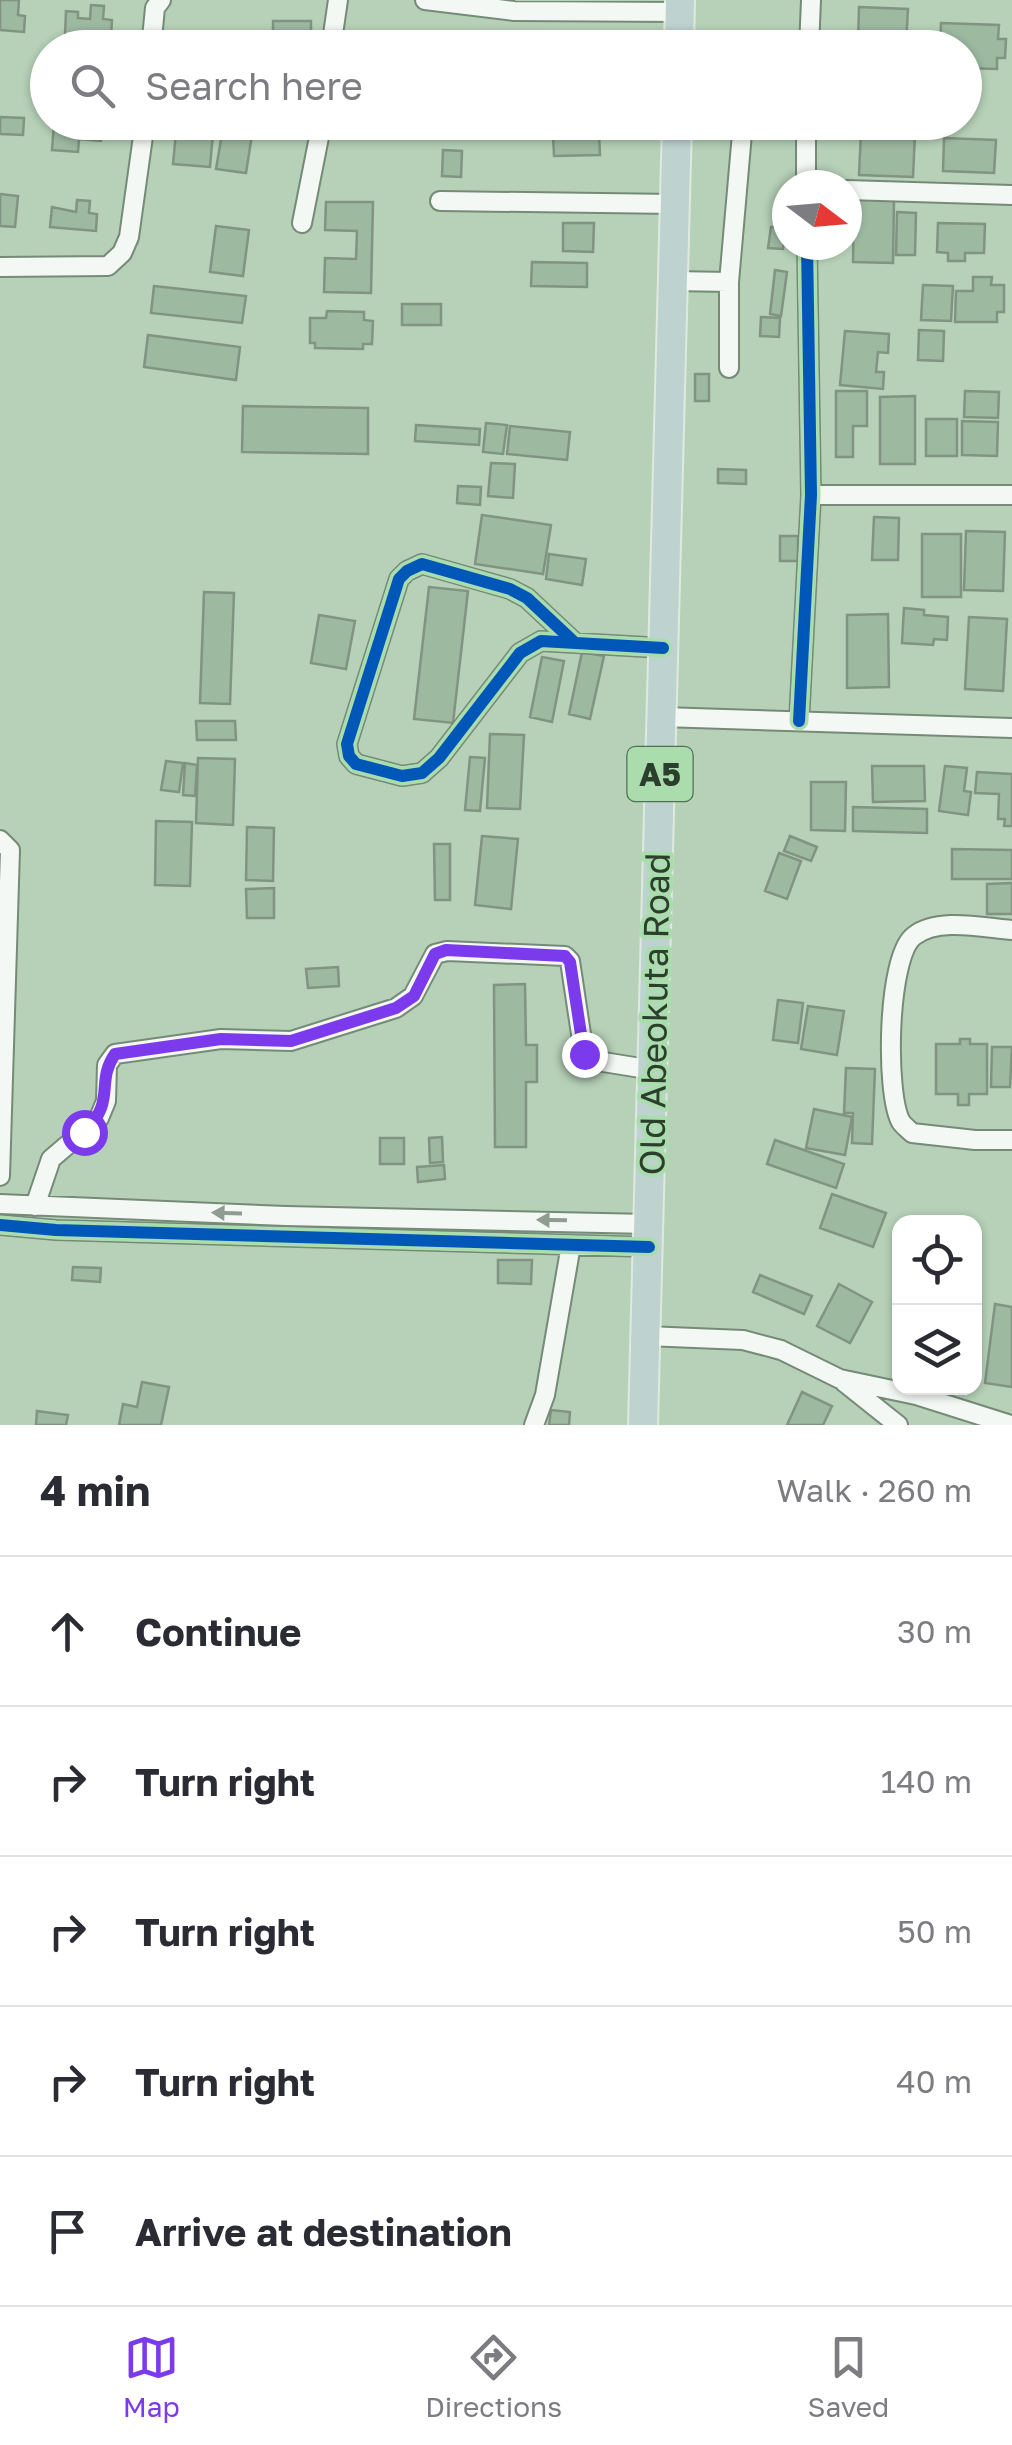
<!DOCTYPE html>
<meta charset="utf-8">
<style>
body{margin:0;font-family:"Golos Text",sans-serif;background:#f7f7f7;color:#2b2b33}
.controls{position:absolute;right:30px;bottom:30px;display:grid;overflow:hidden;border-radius:20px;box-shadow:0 2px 8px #0004}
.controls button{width:90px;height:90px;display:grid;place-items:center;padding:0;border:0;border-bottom:2px solid #e1e1e2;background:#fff;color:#2b2b33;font:50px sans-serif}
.compass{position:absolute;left:772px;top:170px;width:90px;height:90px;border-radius:50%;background:#fff;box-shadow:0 2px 8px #0004;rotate:106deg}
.stop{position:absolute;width:30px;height:30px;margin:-22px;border:8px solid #7c3aed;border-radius:50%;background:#fff}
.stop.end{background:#7c3aed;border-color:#fff;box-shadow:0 2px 10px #0008}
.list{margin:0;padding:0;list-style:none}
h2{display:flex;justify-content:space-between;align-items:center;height:130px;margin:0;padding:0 40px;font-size:42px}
h2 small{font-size:32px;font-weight:400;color:#7c7c81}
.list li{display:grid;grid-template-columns:65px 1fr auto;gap:30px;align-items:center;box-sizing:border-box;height:150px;padding:0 40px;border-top:2px solid #e1e1e2}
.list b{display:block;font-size:38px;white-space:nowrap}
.list em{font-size:32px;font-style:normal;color:#7c7c81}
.icon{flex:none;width:55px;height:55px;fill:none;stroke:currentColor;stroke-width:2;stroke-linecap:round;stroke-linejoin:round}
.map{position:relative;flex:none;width:1012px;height:1425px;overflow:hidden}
.search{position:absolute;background:#fff;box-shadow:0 2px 8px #0004;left:30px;right:30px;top:30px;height:110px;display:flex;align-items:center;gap:25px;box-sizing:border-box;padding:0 35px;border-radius:55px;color:#7c7c81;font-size:38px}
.sheet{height:880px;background:#fff}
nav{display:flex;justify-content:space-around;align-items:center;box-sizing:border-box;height:140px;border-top:2px solid #e1e1e2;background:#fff;font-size:28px;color:#7c7c81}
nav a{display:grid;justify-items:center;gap:5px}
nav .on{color:#7c3aed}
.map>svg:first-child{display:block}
.building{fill:#9db9a0;stroke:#809481;stroke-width:2.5}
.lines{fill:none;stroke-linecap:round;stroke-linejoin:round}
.minor-casing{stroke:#758a77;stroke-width:22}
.highway-casing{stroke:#deeadf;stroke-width:32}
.minor{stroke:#f4f8f4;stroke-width:18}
.highway{stroke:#bed2d0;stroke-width:28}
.cycleway-casing{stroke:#abdcae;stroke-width:19}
.cycleway{stroke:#0057b8;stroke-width:12}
.oneway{fill:#909c90}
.route{stroke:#7c3aed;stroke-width:12}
.labels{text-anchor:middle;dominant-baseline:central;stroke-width:8;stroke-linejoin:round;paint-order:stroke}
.shield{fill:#abdcae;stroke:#526e54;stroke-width:2.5}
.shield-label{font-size:32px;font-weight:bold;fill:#2c3f2d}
.street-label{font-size:35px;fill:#2c3f2d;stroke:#abdcae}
</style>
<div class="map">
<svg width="1012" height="1425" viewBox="0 0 1012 1425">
<rect width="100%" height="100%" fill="#b6d1b8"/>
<path class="building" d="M0 0H19L18 15 25 16 24 32 0 30Z
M91 5 104 6 103 19 112 20 111 37 65 34 66 11 78 12V18L90 19Z
M859 7 908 9 906 44 858 43Z
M273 21H311V48H273Z
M941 23 999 25 998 39H1006L1005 58H997V69L964 68V48H940Z
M438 36 516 45V48H437Z
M0 117 24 118 23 135 0 134Z
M54 122 103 124 101 141 79 139 78 152 52 150Z
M177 122H214L210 167 173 164Z
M224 122H254L246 173 216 169Z
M861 132 915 134 913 177 859 175Z
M599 133 600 155 554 156 553 134Z
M944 138 996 140 994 173 943 171Z
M443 150 462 151 461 177 442 176Z
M0 194 18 196 15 227 0 226Z
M854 198 894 199 893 263 853 262Z
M77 200 90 201 89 213 97 214 96 231 50 227 52 207 76 212Z
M326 202H373L371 293 324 292 325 258 356 259 357 231 325 230Z
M897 212 916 213 915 255H896Z
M563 223H594L593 252 563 251Z
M938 223 985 224 984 253H965V261H948V253L937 252Z
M216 226 249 230 243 276 210 272Z
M771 227 785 228 783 249 768 248Z
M532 262 587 263V287L531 286Z
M775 270 787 272 781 316 770 314Z
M973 277H992L991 285H1004V312H997V322H955L956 291H973Z
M923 285 953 286 951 321 921 320Z
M154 286 246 296 242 323 151 313Z
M402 304H441V325H402Z
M327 311 364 312V320L373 321 372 344H363V349L315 348V343H310V318H326Z
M761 317 780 318 779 337 760 336Z
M919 330 944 331 943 361 918 360Z
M845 331 889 334 888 353 878 352 876 372H884L883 389 840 385Z
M148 335 240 347 236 380 144 367Z
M695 374H709V401H695Z
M836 391H867V426H853V457H836Z
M965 391 999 392 998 418 964 417Z
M915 396V464H880V397Z
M243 406 368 408V454L242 452Z
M926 419H957V456H926Z
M962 421 998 422 997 456 962 455Z
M486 423 507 425 503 454 483 452Z
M416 425 480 429 479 445 415 441Z
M510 426 570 432 567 460 507 454Z
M491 463 515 464 513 498 488 496Z
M718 469 746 470V484L718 483Z
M458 486 481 487 480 505 457 503Z
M482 515 551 525 543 574 475 564Z
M874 517 899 518 898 560H872Z
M966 531 1005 532 1003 591 964 590Z
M922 534H961V597H922Z
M780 536H798V561H780Z
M549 554 586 559 582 585 546 579Z
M429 587 468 591 453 723 414 719Z
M204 592 234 593 230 704 200 703Z
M904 608 924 610V615L948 617 947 640 934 639 933 645 902 643Z
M888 614 889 687 847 688V615Z
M319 615 355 621 346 669 311 663Z
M969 617 1007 619 1003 691 965 689Z
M582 652 604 656 590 719 569 714Z
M542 657 564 661 552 722 530 717Z
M196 721H235L236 740H197Z
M490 734 524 735 520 809 487 808Z
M470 757 485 758 480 811 465 810Z
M198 758 235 759 233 825 196 823Z
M166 761 183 763 179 792 161 790Z
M185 763 197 765 195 796 183 795Z
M872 766H924L925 801 873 802Z
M945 766 967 768 964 791 971 792 968 815 939 811Z
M977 772 1012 774V826H1004L1005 819H998L999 794 975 793Z
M811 782H846L845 831 811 830Z
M853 807 927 809V833L853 831Z
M156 821 192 822 190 886 155 885Z
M247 827 274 828 273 881 246 880Z
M482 836 518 839 511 909 475 905Z
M790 836 817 847 811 861 784 851Z
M434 844H450V900H435Z
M952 849 1012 850V879H952Z
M779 853 801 861 787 899 765 891Z
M1012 883V914H987V884Z
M274 888V918H247L246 889Z
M338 967 339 986 308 988 306 969Z
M525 984 526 1045H537V1082H526V1147H495L494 985Z
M778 1000 803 1003 798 1043 773 1040Z
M808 1006 844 1011 837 1055 801 1049Z
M960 1039H970V1044H987V1094H969V1105H958V1094H936V1044H960Z
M992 1047H1012L1010 1087H991Z
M846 1068 875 1069 872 1144 852 1143 853 1113H844Z
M814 1109 852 1117 845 1155 806 1148Z
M442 1137 443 1162 430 1163 429 1138Z
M380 1138H404V1164H380Z
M775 1140 844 1164 836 1188 767 1164Z
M444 1165 445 1179 418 1182 417 1167Z
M832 1194 886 1213 873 1247 820 1228Z
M498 1260H532L531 1284 498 1283Z
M73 1267 101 1268 100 1282 72 1280Z
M760 1275 812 1296 804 1314 753 1292Z
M839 1284 872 1302 850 1343 817 1326Z
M995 1304 1012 1307V1387L985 1383Z
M142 1382 169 1387 161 1425H119L123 1404 137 1407Z
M802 1392 832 1406 823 1425H787Z
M551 1410 570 1412 569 1425H549Z
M37 1411 68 1415 66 1425H36Z"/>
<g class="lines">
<g class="minor-casing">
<path id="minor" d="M425 0 514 11 680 12
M151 48 155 8 161 0
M331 48 338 0
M809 48 811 0
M806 122V185
M847 190 1012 195
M440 201 675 204
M302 223 322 122
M0 267 108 266 122 253 129 237 145 122
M673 281 729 282
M729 368V282L743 122
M811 495H1012
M575 643 527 598 510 589 422 564 407 571 399 579 347 744 349 756 356 764 402 776 422 773 439 758 520 653 541 641 663 648
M662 717 1012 728
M799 721 811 495 807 245
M0 840 10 850 0 1176
M1012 930C984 928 938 917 914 936 887 956 885 1094 901 1122 904 1126 908 1129 912 1133L975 1140H1012
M0 1204 286 1216 649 1224
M35 1206 51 1159 99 1118 106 1101 107 1065 115 1054 221 1039 291 1041 396 1008 413 996 435 954 447 951 565 956 570 961 584 1054 591 1060 653 1070
M0 1225 56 1230 649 1247
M646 1336 743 1340 781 1350 840 1379 916 1395 1011 1425
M844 1382 898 1425
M534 1425 545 1395 571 1245"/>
</g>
<g class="highway-casing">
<path id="highway" d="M679 48 680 0
M643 1425 677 122"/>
</g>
<use href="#minor" class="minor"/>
<use href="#highway" class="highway"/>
<g class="cycleway-casing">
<path id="cycleway" d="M575 643 527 598 510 589 422 564 407 571 399 579 347 744 349 756 356 764 402 776 422 773 439 758 520 653 541 641 663 648
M799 721 811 495 807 245
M0 1225 56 1230 649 1247"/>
</g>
<use href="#cycleway" class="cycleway"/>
</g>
<defs><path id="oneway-solid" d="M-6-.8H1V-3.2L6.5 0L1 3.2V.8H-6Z" transform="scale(2.5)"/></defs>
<g class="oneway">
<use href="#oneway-solid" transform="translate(227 1213) rotate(-178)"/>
<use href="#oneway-solid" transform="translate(552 1220) rotate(-179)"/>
</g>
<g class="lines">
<path class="route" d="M84 1132C117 1101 95 1083 115 1054L221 1039 291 1041 396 1008 414 996 435 954 446 950 565 956 570 962 584 1054"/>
</g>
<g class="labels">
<rect class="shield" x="627.5" y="747" width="65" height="54" rx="8"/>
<g class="shield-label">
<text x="660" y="774">A5</text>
</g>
<g class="street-label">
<text transform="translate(654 1014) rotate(-89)">Old Abeokuta Road</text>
</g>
</g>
</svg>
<div class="controls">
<button><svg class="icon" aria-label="locate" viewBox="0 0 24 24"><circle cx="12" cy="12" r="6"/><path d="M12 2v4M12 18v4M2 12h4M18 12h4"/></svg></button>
<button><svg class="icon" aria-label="layers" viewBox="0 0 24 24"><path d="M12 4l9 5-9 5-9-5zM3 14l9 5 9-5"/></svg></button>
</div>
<svg class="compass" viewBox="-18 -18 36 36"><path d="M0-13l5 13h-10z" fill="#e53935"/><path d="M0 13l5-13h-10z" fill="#7c7c81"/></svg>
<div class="stop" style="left:84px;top:1132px"></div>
<div class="stop end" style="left:584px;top:1054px"></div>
<div class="search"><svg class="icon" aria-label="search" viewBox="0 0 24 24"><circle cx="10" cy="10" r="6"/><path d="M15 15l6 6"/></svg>Search here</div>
</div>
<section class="sheet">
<h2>4 min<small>Walk · 260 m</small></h2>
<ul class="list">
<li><svg class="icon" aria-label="ahead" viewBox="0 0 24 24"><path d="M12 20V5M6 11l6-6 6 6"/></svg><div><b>Continue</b></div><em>30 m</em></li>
<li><svg class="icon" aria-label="right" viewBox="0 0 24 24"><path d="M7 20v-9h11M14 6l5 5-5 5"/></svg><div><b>Turn right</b></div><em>140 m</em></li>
<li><svg class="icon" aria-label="right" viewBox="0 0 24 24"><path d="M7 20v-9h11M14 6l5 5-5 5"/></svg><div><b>Turn right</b></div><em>50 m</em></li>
<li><svg class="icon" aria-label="right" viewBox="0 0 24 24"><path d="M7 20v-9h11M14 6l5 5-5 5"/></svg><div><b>Turn right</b></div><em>40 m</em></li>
<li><svg class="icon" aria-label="arrive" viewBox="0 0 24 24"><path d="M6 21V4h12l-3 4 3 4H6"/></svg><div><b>Arrive at destination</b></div></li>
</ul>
</section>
<nav>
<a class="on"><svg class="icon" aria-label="map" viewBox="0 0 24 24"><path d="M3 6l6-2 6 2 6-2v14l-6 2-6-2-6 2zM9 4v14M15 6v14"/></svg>Map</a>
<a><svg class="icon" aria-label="directions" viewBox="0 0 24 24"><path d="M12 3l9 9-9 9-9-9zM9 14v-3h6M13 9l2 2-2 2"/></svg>Directions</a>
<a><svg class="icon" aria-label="saved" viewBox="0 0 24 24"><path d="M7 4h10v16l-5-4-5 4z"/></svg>Saved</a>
</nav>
